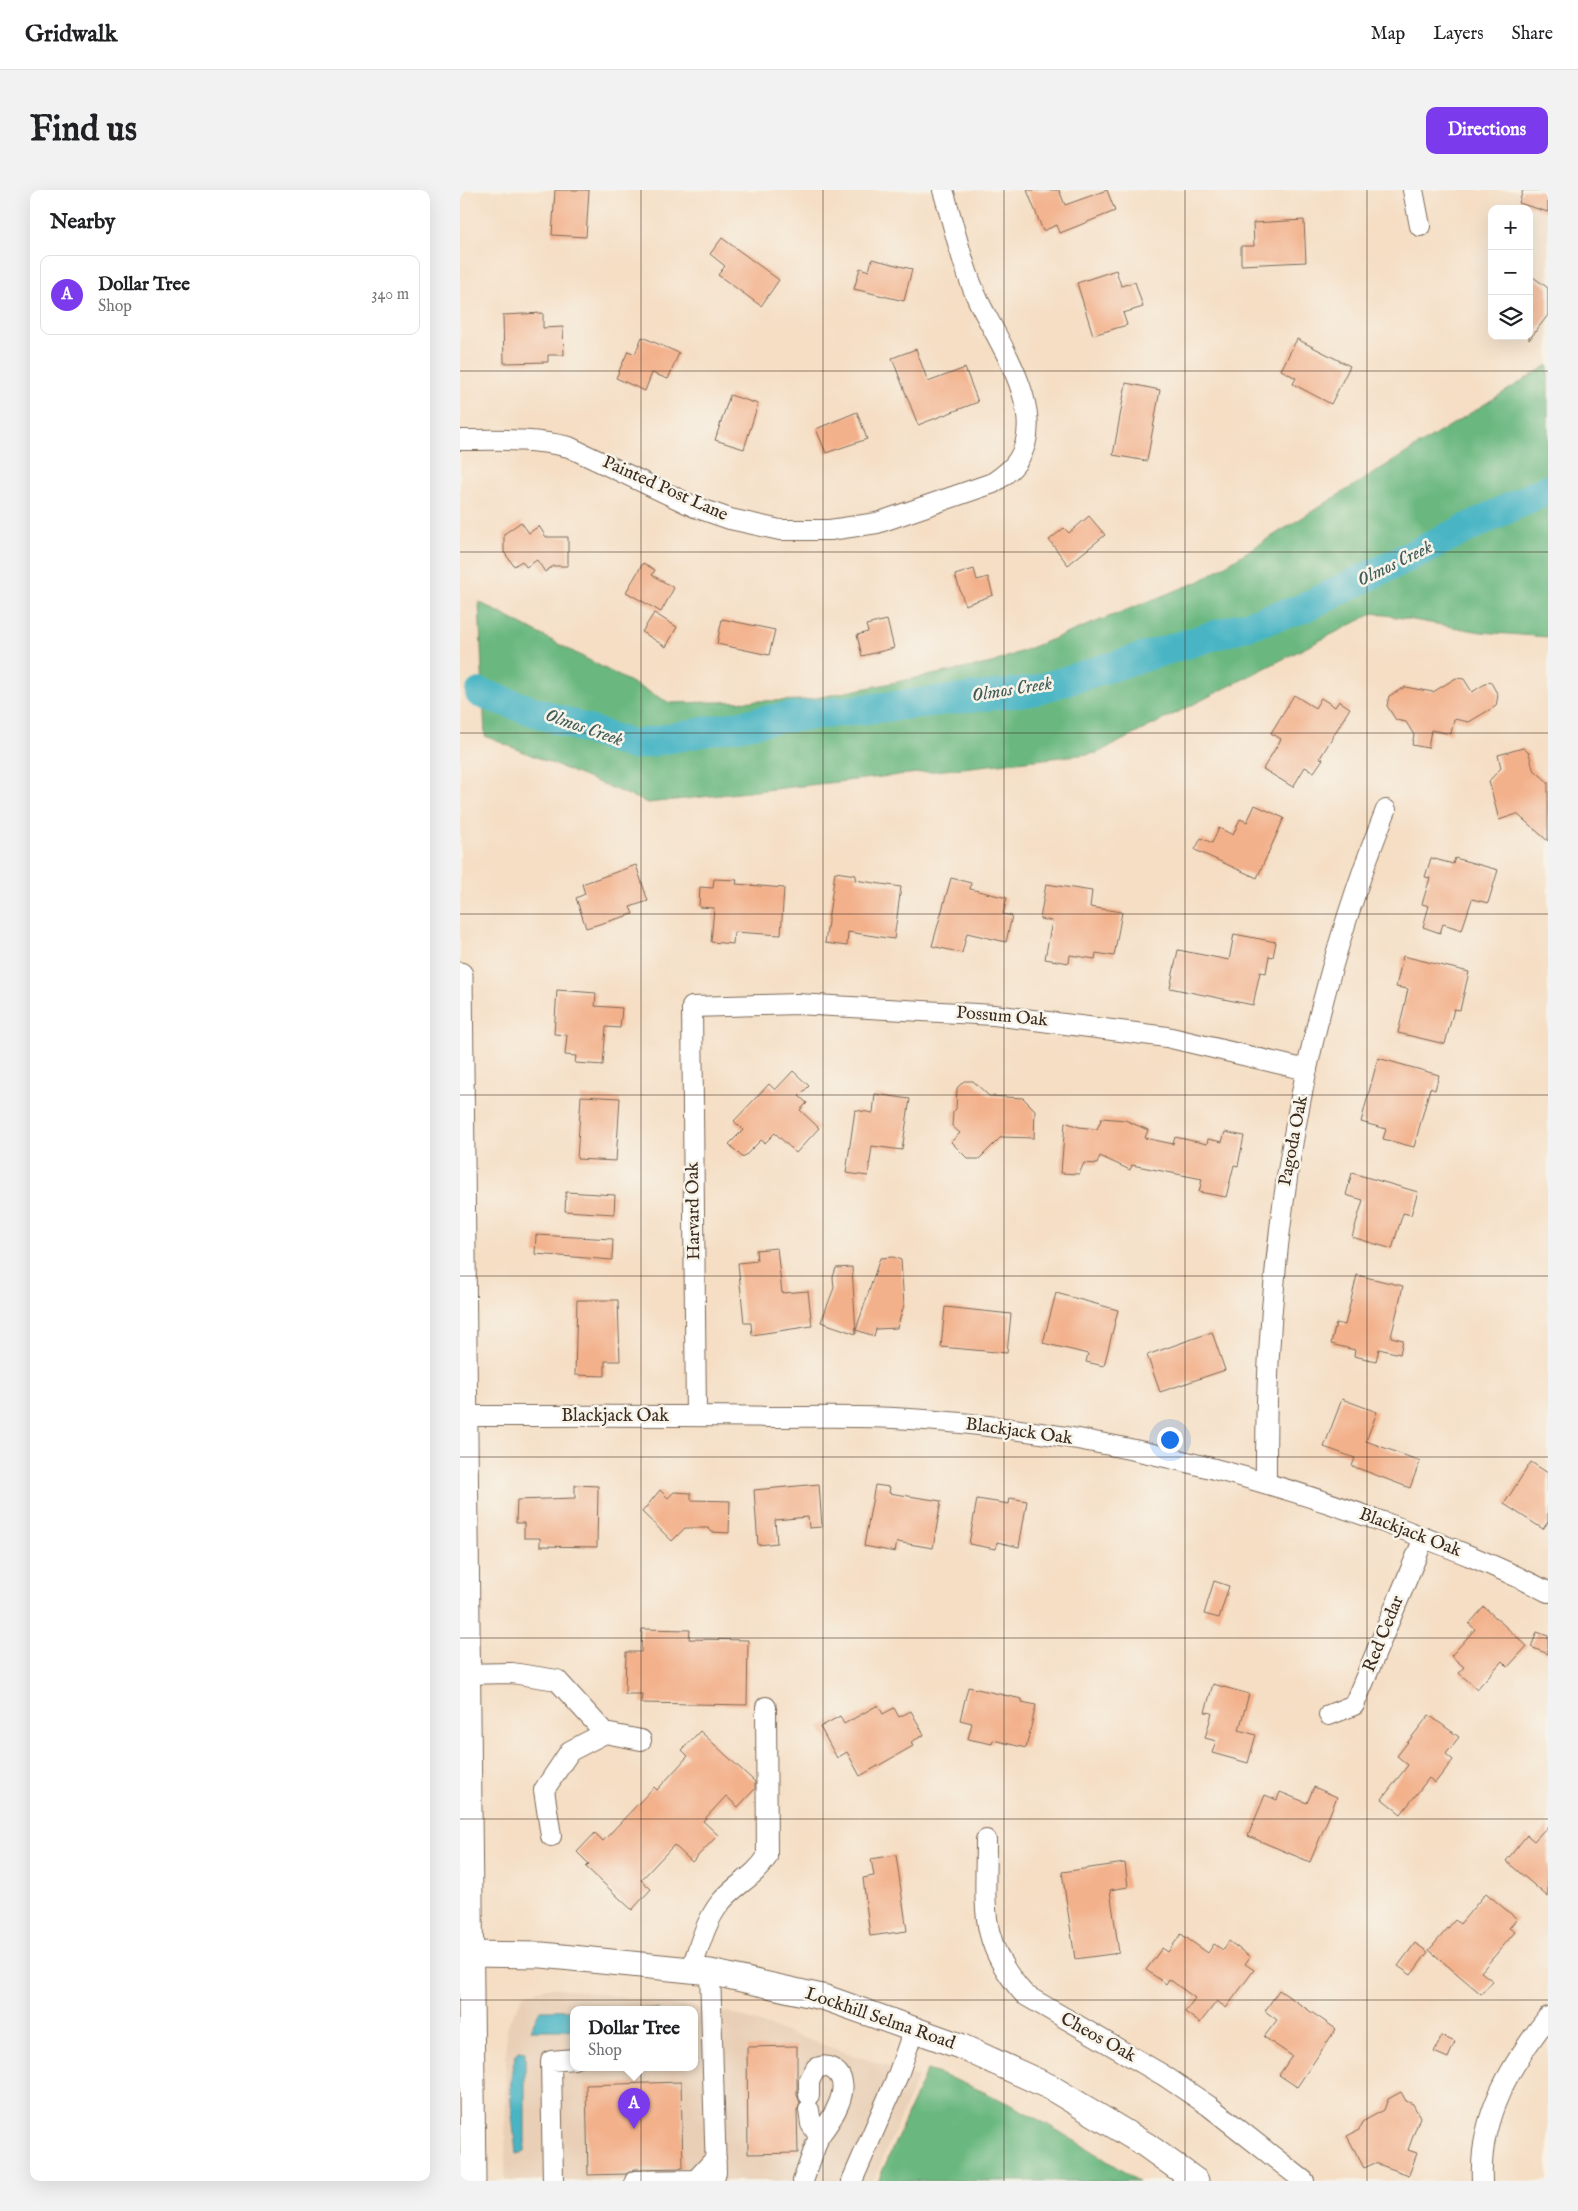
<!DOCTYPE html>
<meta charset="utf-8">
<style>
body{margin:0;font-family:"IM FELL English",serif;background:#f2f2f2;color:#202124}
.controls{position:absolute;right:15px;top:15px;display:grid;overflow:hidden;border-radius:10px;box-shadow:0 5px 20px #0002}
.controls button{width:45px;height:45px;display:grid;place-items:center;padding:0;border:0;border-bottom:1px solid #e0e0e0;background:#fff;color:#202124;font:25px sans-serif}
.you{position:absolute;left:709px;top:1249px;width:18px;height:18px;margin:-12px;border:4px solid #fff;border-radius:50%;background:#1a73e8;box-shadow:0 0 0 8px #1a73e833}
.badge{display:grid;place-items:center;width:32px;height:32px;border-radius:50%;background:#7c3aed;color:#fff;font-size:16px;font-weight:700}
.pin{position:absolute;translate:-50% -41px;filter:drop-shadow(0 1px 2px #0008)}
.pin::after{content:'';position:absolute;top:26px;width:18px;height:15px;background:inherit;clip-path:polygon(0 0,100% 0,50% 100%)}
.popup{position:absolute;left:110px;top:1816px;width:128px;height:65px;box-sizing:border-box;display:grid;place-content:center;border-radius:10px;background:#fff;filter:drop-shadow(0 1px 4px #0005);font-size:16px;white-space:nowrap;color:#757577}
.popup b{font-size:19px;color:#202124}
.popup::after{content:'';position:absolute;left:50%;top:100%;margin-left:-10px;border:10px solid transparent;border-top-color:#fff}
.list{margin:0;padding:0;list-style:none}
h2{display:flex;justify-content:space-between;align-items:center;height:65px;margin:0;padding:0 20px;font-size:21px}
h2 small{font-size:16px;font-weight:400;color:#757577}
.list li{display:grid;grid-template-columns:32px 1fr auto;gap:15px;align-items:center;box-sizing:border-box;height:80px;margin:0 10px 10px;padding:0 10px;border:1px solid #e0e0e0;border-radius:10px}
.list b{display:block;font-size:19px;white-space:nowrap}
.list p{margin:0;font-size:16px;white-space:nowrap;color:#757577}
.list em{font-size:16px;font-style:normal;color:#757577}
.icon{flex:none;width:28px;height:28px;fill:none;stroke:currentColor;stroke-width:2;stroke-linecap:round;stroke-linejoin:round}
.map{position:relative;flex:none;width:1088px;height:1991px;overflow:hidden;border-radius:10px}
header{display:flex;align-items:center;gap:30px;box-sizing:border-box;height:70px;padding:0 25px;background:#fff;border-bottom:1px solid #e0e0e0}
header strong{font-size:24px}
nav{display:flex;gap:28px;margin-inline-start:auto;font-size:18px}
.intro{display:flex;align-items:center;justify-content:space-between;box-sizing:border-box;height:120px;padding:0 30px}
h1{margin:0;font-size:35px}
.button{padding:12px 22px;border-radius:10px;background:#7c3aed;color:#fff;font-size:18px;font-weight:700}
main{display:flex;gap:30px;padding:0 30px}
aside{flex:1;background:#fff;border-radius:10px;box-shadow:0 5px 20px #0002}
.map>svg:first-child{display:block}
.built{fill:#e9cfb6;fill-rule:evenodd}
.forest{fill:#6bb880;stroke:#53714f}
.water{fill:#48b5c4;stroke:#427071}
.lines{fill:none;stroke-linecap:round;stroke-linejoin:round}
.river{stroke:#48b5c4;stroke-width:30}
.building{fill:#f3b18b}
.minor-casing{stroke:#7c6958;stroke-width:22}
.major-casing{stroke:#7c6958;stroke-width:27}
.minor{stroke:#fff;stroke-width:20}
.major{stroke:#fff;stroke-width:25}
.grid{fill:none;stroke:#3b2a1e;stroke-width:1;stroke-opacity:0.55}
.labels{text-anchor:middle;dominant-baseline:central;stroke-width:5;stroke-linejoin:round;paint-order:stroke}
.street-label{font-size:18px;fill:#3b2a1e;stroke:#f7f3e8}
.water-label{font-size:19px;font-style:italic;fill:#405b58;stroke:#f7f3e8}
</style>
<header>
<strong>Gridwalk</strong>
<nav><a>Map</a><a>Layers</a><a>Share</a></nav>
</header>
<div class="intro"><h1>Find us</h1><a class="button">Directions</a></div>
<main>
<aside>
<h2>Nearby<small></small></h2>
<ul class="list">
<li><span class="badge">A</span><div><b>Dollar Tree</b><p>Shop</p></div><em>340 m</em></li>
</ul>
</aside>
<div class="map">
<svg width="1088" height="1991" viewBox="0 0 1088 1991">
<rect width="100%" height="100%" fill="#f7f3e8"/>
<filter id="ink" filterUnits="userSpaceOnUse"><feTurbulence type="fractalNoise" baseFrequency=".02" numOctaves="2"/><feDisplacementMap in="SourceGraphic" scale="10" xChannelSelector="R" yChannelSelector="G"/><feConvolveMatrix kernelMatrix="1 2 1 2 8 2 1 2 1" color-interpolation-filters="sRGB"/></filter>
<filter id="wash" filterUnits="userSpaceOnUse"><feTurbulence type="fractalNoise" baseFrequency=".0096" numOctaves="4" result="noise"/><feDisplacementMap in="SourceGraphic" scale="20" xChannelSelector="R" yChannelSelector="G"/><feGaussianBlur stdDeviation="1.12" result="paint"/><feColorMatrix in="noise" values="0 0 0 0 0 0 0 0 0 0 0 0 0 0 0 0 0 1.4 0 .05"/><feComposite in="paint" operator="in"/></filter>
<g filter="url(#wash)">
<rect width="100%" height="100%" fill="#f5dec4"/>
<path class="built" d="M92 1797 270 1823 458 1887 413 1991H45L46 1837 65 1803ZM114 1820H234V1878H114Z"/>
<path class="forest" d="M1088 175V447L1021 442 914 423 637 563 188 613 25 546 19 412 210 513 346 510 532 473 740 391Z
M467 1880C543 1904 612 1948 678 1991H418Z"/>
<path class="water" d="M185 1819 199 1820H114V1840H70L80 1820Z
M58 1861 65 1862V1962L56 1964C54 1934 44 1888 58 1861Z"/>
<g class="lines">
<path class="river" d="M20 503 173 555 314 529 572 501 841 419 1088 299"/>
</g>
<g id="blocks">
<path class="building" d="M95 0H129L126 47 92 45Z
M567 0H599L605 15 647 0 655 21 600 43 597 35 583 41Z
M1063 0H1088V22L1059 13Z
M844 30 846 72 781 75V56H794L793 33Z
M262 48 319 90 301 116 258 85 265 76 250 64Z
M412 69 452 79 444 111 394 99 400 78 409 81Z
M656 80 661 96 675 92 683 117 663 123 667 135 633 145 617 93Z
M1069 84 1088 98V125L1069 150Z
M83 123V138L103 137 104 165H88V172L44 173 43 125Z
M182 147 219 163 208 189 192 183 185 201 156 188 168 161 175 164Z
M837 149 890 176 871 214 833 194 836 188 821 180Z
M456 159 468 192 505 178 518 212 458 235 432 168Z
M666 193 700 200 687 271 653 265Z
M270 205 298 214 284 259 255 250Z
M397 222 407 249 366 263 356 239Z
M629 326 645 345 608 375 589 350 604 338 609 343Z
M61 332 69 343 79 336 86 347H108V376H93L85 382 77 370 66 377 62 371 54 376 44 362V344Z
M183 373 195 380 192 385 214 398 201 422 166 402Z
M514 379 517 390 528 387 533 405 505 415 495 385Z
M194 423 217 437 206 457 182 442Z
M262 429 315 440 309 465 257 454Z
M427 430 434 458 402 466 397 445 408 442 406 435Z
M996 488 1004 489 1012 502 1030 491 1038 505 1036 516 1009 532 994 529 991 544 971 540 968 558 952 555 954 545 946 532 936 530 927 516 929 506 945 497 973 502Z
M834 505 855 518 861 508 875 517 879 511 890 518 860 568 863 569 854 582 845 577 833 597 803 579 821 549 811 543Z
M1063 558 1069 563 1073 579 1088 592V651L1057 624 1039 630 1029 591 1041 578 1038 565Z
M795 615 824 628 797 688 735 660 741 648 752 653 759 638 773 645 780 629 787 632Z
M971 668 993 674 995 668 1038 680 1028 713 1012 709 1002 740 983 734 980 743 963 737 969 716 962 714 970 688 965 687Z
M176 675 188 711 170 717 173 724 126 738 116 708 125 704 122 694Z
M375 682 396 685 395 690 441 697 434 749 388 742 387 756 365 753Z
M491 688 511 693 510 699 547 708 543 724 552 726 546 752 507 743 502 763 472 756Z
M254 689 277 690 276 694 324 698 321 745 274 742 273 754 251 752 254 718 239 717 240 697 253 698Z
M586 694 632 701 630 717 662 722 654 766 636 763 635 769 610 765 609 773 585 769 592 731 580 729Z
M774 744 816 752 813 767 809 766 806 783 800 782 793 815 710 798 718 760 769 770Z
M943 766 1009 782 1000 820 994 819 985 854 938 843 948 799 936 797Z
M97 800 136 803 135 816 162 818 160 838 146 837 143 875 115 873 116 866 105 865 107 845 94 844Z
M918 868 979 885 975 900 970 898 954 957 923 949 926 939 901 932Z
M333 881 349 896 339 906 347 913 340 920 359 938 336 963 315 943 305 953 301 950 283 968 269 954 283 940 274 931 309 894 315 900Z
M504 891H513L529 906 563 908 575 920 574 948 541 947 519 969H508L491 952 500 943 492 936 493 922 496 919 497 898Z
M415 904 450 909 442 960 412 956 408 986 386 983 395 920 413 923Z
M121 906 160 908 156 971 117 969Z
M642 928 665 930 688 940 685 948 713 954 715 947 747 954 748 949 762 952 765 942 784 946 778 976 774 975 766 1007 739 1002 742 989 672 975 670 980 640 966 637 974 624 973 619 984 601 983 605 932 619 937 637 939Z
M892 983 958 1002 951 1025 943 1023 932 1059 892 1047 903 1010 886 1005Z
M106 1002 155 1005 154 1024 105 1021Z
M76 1045 153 1049 152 1070 75 1064Z
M317 1058 322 1103 348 1101 352 1136 292 1145 291 1133H284L278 1073 297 1071 296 1060Z
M433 1067 441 1070 444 1115 437 1138 416 1139 414 1146 396 1140 420 1068Z
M392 1077 396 1144 361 1132 374 1098 373 1087 376 1078Z
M897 1085 943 1096 931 1147 943 1150 940 1164 919 1159 916 1171 894 1166 895 1160 871 1154 876 1133 885 1135Z
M596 1103 658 1120 644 1176 626 1172 628 1164 583 1153Z
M117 1110H158L160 1171H145V1186L115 1185Z
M485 1117 551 1124 547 1163 481 1157Z
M752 1142 765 1180 700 1202 687 1165Z
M882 1209 917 1222 906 1251 960 1271 950 1298 892 1276 895 1268 864 1257Z
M1071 1272 1088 1283V1332L1083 1339 1044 1314Z
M359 1294 362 1337 349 1338 348 1327 315 1330 317 1353 298 1355 294 1300Z
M115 1295 138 1296 137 1357 80 1356V1348H64V1333H56L57 1310 115 1308Z
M415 1295 430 1297 429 1303 481 1311 473 1358 437 1352 435 1362 404 1356Z
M200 1300 208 1308 214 1302 231 1303V1310L270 1311 269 1343 252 1342 248 1338H225L212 1351 182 1322Z
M550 1308 567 1311 559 1357 537 1352 536 1359 509 1354 517 1309 549 1314Z
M754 1391 769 1396 759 1428 744 1424Z
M1024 1417 1067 1456 1048 1477 1042 1471 1017 1499 999 1483 1004 1477 991 1466 1015 1439 1009 1434Z
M182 1439 230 1440 229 1449 288 1450 287 1515 181 1513 182 1504H165L166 1462H181Z
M1077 1442 1088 1446V1464L1071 1457Z
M753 1494 789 1504 779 1540 796 1545 788 1573 752 1563 756 1551 745 1548 752 1523 745 1522Z
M508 1497 562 1509V1512L576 1515 566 1558 533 1550 532 1554 508 1549 512 1533 500 1530Z
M418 1515 423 1524 434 1518 439 1527 451 1521 464 1545 451 1552 453 1556 400 1586 387 1562 377 1568 360 1537 380 1526 384 1534Z
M969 1525 999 1547 986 1564 993 1570 975 1593 969 1588 941 1624 922 1609 948 1575 937 1566Z
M240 1541 295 1592V1599L278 1617 266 1606 243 1631 258 1645 232 1672 214 1655 181 1690 191 1699 172 1720 126 1677 129 1674 117 1662 135 1643 143 1651 194 1597 197 1600 228 1566 222 1560Z
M854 1597 877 1607 850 1672 788 1646 805 1605 817 1610 820 1602 847 1613Z
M1088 1636V1707L1046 1671 1067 1645 1074 1651Z
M436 1665 447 1741 410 1746 403 1688 414 1686 411 1669Z
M665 1673 668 1697 650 1700 659 1763 615 1769 602 1682Z
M1026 1703 1057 1729 1049 1738 1055 1742 1021 1782 1033 1791 1021 1804 969 1760 995 1730 1000 1734Z
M721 1744 748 1763 754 1754 763 1760 769 1751 790 1767 785 1774 794 1780 766 1818 757 1811 740 1833 725 1822 735 1808 709 1789 706 1794 686 1780 702 1758 708 1762Z
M955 1753 968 1762 951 1785 938 1776Z
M819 1800 876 1839 837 1897 819 1885 832 1866 804 1847 817 1830 805 1821Z
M982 1846 995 1852 988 1868 974 1862Z
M337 1856V1905L340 1913 337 1921 338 1963 288 1964 287 1857Z
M221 1892 223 1978 175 1979 166 1984 128 1985 126 1895Z
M941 1902 946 1911 953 1914 960 1927 948 1960 957 1963 949 1985 915 1973 904 1978 887 1946 899 1940 902 1932 924 1920 928 1909Z"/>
</g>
</g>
<g filter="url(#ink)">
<use href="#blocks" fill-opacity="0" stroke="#7c6958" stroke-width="1"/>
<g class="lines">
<g class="minor-casing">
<path id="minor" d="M953 0 960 36
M0 250C36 250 73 248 109 257L235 317 270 329 320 340H370L417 333 533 293C542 287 552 280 558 270 589 223 538 152 518 110 502 75 494 36 483 0
M5 1226C109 1226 213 1225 317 1227 356 1227 395 1226 434 1228 605 1237 775 1277 934 1336 986 1356 1038 1376 1088 1402
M236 1226 232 817 337 814 534 825 707 847 847 880
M806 1293C804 1064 840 833 926 620
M0 1484 52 1483 97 1490 145 1543 181 1550
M869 1525 894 1515 964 1348
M91 1646 84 1600 110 1561 145 1543
M526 1650C526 1716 517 1752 565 1805L703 1885 749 1916 844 1991
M231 1780C239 1758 245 1732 260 1713 274 1695 294 1688 307 1667L306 1517
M250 1782 256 1982 253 1991
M349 1920 351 1934 359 1946C370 1932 396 1895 374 1880 368 1875 363 1876 356 1878L349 1891V1905
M93 1991 91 1871 114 1869
M175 1991 236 1990 256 1968
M343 1991 359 1946
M392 1991 438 1885 454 1839
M1022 1991C1019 1926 1050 1876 1088 1827"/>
</g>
<g class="major-casing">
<path id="major" d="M0 785 13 1991
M0 1768 11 1764 82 1765 250 1782 366 1808 500 1856 590 1897 686 1955 736 1991"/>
</g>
<use href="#minor" class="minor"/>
<use href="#major" class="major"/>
</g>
</g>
<path class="grid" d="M181 0V1991M363 0V1991M544 0V1991M725 0V1991M907 0V1991M0 181H1088M0 362H1088M0 543H1088M0 724H1088M0 905H1088M0 1086H1088M0 1267H1088M0 1448H1088M0 1629H1088M0 1810H1088"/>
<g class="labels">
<g class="street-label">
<text transform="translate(205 299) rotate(24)">Painted Post Lane</text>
<text transform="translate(542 827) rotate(5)">Possum Oak</text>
<text transform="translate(834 951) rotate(-79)">Pagoda Oak</text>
<text transform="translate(234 1021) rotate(-91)">Harvard Oak</text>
<text x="155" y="1226">Blackjack Oak</text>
<text transform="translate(559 1242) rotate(8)">Blackjack Oak</text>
<text transform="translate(950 1343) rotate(21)">Blackjack Oak</text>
<text transform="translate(924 1444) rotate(-68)">Red Cedar</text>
<text transform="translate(420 1829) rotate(19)">Lockhill Selma Road</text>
<text transform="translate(638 1848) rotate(29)">Cheos Oak</text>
</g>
<g class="water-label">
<text transform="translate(935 374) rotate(-26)">Olmos Creek</text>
<text transform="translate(552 500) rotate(-9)">Olmos Creek</text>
<text transform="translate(124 538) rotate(19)">Olmos Creek</text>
</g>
</g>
</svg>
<div class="controls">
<button>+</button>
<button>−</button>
<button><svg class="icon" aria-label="layers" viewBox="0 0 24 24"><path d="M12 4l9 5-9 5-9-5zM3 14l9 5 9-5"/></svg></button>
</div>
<div class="you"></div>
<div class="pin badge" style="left:174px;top:1939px">A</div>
<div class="popup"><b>Dollar Tree</b>Shop</div>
</div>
</main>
